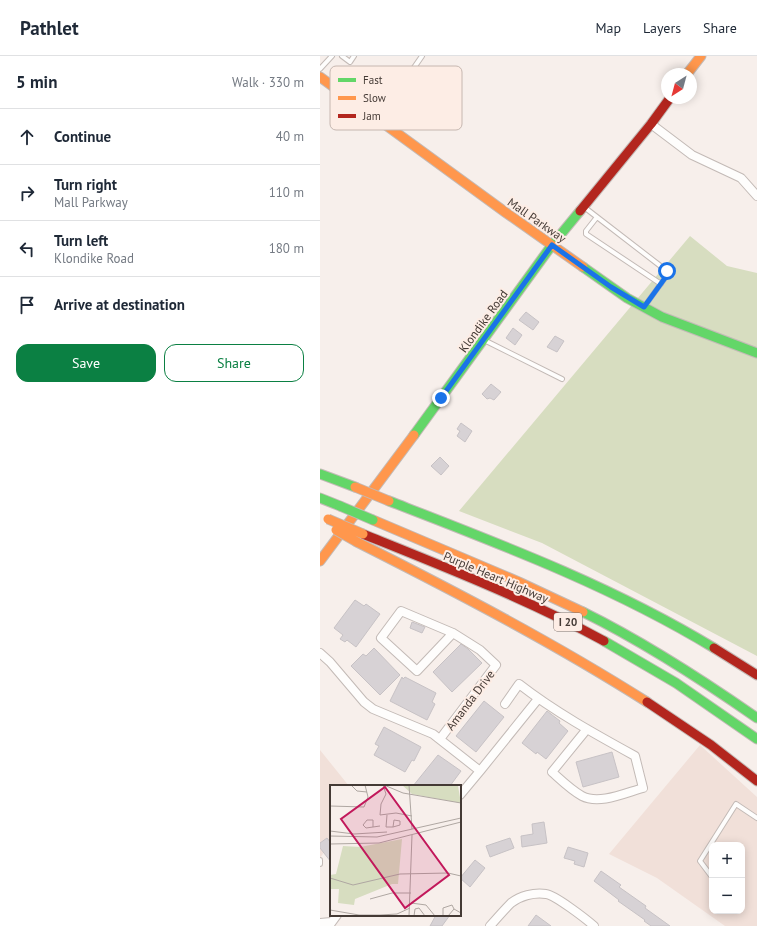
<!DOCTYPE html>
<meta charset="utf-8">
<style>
body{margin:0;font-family:"PT Sans",sans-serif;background:#f2f2f3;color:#1f2937}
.controls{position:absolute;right:12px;bottom:12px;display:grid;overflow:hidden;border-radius:8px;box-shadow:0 2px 10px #0003}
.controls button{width:36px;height:36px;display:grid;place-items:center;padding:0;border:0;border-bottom:1px solid #e0e1e3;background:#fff;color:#1f2937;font:20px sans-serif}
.compass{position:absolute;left:341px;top:12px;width:36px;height:36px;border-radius:50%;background:#fff;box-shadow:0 2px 10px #0003;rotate:216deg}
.stop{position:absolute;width:12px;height:12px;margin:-9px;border:3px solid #1a73e8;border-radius:50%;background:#fff}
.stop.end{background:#1a73e8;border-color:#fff;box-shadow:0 1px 4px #0008}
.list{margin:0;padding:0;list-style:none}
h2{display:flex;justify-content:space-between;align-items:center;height:52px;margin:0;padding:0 16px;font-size:17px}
h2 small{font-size:13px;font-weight:400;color:#747a83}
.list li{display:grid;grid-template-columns:26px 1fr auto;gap:12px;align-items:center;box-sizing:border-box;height:56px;padding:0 16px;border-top:1px solid #e0e1e3}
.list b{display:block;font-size:15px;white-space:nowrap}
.list p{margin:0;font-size:13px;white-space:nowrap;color:#747a83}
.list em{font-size:13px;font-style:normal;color:#747a83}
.actions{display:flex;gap:8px;padding:12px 16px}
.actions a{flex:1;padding:9px 0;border:1px solid #0b8043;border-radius:12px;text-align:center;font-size:14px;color:#0b8043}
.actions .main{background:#0b8043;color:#fff}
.icon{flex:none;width:22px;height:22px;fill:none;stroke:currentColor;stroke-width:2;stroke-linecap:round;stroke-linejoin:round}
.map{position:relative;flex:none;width:437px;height:870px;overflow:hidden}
header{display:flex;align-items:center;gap:24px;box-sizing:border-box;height:56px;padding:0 20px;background:#fff;border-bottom:1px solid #e0e1e3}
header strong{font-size:19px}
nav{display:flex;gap:22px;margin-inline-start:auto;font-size:14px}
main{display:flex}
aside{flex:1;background:#fff}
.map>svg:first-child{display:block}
.commercial{fill:#f1e0d9;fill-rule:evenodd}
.green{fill:#d7ddc0}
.building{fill:#d7d2d5;stroke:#c7c2c5}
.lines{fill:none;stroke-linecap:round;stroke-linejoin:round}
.lane-casing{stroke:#c3bab6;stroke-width:6}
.street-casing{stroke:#c3bab6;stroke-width:10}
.fast-casing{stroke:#c3bab6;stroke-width:11}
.slow-casing{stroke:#c3bab6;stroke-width:11}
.jam-casing{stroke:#c3bab6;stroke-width:11}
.lane{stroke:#fefdfc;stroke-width:4}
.street{stroke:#fefdfc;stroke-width:8}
.fast{stroke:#63d668;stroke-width:9}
.slow{stroke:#ff974d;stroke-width:9}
.jam{stroke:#b3261e;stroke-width:9}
.fast-bridge-casing{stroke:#c3bab6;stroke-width:11;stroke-linecap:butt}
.slow-bridge-casing{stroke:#c3bab6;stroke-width:11;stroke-linecap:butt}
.fast-bridge{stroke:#63d668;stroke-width:9}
.slow-bridge{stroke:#ff974d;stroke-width:9}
.route{stroke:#1a73e8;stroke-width:5}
.labels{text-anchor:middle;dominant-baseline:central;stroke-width:4;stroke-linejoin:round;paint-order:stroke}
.shield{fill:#fdede5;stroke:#7c706a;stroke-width:1}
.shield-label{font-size:11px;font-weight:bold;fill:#443a35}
.street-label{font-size:12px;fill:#443a35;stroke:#fdede5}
.inset-road{fill:none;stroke:#afa7a2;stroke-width:1}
.view{fill:#c2185b;fill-opacity:0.15;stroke:#c2185b;stroke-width:2}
.inset-edge{fill:none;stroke:#443a35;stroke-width:2}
.key{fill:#fdede5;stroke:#c6b7b0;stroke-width:1}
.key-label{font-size:11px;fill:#443a35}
</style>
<header>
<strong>Pathlet</strong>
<nav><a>Map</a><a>Layers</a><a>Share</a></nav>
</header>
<main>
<aside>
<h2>5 min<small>Walk · 330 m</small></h2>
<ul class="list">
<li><svg class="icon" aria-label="ahead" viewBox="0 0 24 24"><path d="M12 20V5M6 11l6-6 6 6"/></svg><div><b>Continue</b></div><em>40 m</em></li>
<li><svg class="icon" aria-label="right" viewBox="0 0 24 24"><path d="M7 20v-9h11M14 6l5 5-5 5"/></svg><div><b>Turn right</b><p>Mall Parkway</p></div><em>110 m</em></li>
<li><svg class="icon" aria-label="left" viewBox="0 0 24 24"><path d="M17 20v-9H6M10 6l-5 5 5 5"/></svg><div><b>Turn left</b><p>Klondike Road</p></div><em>180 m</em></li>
<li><svg class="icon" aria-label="arrive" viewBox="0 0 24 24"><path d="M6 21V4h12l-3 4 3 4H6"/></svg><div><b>Arrive at destination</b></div></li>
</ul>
<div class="actions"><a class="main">Save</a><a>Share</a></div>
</aside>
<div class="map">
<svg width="437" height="870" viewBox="0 0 437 870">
<rect width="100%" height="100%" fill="#f7efeb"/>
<path class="commercial" d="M380 689 437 741V870H405L337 822 289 798ZM392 789H422V855H392Z
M0 694 29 730H11V786L0 802Z"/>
<path class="green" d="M370 180 407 210 437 217V600L222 487 139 455Z"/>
<path class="building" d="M206 256 219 266 213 274 199 264Z
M193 272 202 279 195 289 186 282Z
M235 280 244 285 237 296 227 291Z
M171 328 181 336 174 344 170 342 167 343 162 338Z
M141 367 152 375 145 386 137 380 140 375 137 373Z
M120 401 129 410 121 419 111 410Z
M35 544 44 550 46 548 60 558 36 591 27 584 25 586 20 583 23 579 14 572Z
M92 566 105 571 102 577 90 572Z
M141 588 148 593 162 607 132 636 113 616Z
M54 592 80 619 60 639 31 610 43 598 46 600Z
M82 621 83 623 85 621 116 637 112 646 115 648 107 664 70 645Z
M164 645 184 661 156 696 136 680Z
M227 655 240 665 239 667 248 675 226 703 217 696 216 698 202 687Z
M64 671 101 691 94 705 92 704 85 716 54 699 59 690 55 688Z
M292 696 299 721 263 731 256 706Z
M118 699 141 715 130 730H93Z
M224 766 227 787 202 791 201 780 213 778 212 768Z
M7 782 11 787V806L0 792V787Z
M190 782 194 792 170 801 166 790Z
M248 791 268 797 264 811 254 808 255 805 244 802Z
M155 804 165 812 150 831 140 822Z
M281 815 301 829 299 831 326 850 325 852 350 870H331L324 865 325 864 298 845 299 844 274 825Z
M116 859H130L122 870H110Z
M216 859 231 870H208Z"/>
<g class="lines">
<g class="lane-casing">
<path id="lane" d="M22 0 30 6 34 0
M0 13 12 0
M59 62 102 0
M264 151 347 215 345 222 324 251
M277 161 266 175V178L341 228
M164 284 242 323
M0 804V808
M392 821 380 805 416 748 437 762"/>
</g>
<g class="street-casing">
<path id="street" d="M331 68 372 99 421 122 437 140
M0 597 10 606 44 646 53 653 113 678 160 715 140 739
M185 648 199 628C235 656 275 678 315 700L323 732C305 737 279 749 262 740 251 734 241 724 232 716L267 673
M120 683 176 609 160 594 133 577 81 555 61 582 97 615 133 577
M160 715 218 643
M0 867 11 866
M9 870 17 859
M170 870C177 862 184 854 191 847 200 840 214 836 226 838 235 839 266 863 274 870"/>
</g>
<g class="fast-casing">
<path id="fast" d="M263 211 307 242 342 261 437 297
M94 379 232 189 260 155
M0 418 35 431
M0 442 20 450
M69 445C180 488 292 530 394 592
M263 556C324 586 381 623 437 662
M284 585 356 627 437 683"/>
</g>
<g class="slow-casing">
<path id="slow" d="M367 18 381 0
M0 21 185 156 263 211
M53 464 199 526 263 556
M37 486C136 536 234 587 327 646
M0 505 94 379"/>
</g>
<g class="jam-casing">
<path id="jam" d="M260 155 331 68 350 42
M43 478C125 511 207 543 284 585
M394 592 437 619
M327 646 391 689 437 725"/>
</g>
<use href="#lane" class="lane"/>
<use href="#street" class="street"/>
<use href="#fast" class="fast"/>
<use href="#slow" class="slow"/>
<use href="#jam" class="jam"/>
<g class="fast-bridge-casing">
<path id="fast-bridge" d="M20 450 53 464"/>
</g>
<g class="slow-bridge-casing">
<path id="slow-bridge" d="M35 431 69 445
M8 463 43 478
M16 474 37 486"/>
</g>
<use href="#fast-bridge" class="fast-bridge"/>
<use href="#slow-bridge" class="slow-bridge"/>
</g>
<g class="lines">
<path class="route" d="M121 342 232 189 291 231 324 251 345 222 347 215"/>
</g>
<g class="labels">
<rect class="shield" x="234" y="557" width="28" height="18" rx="3"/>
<g class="shield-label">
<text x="248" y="566">I 20</text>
</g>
<g class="street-label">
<text transform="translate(217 164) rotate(35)">Mall Parkway</text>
<text transform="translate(163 265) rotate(-54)">Klondike Road</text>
<text transform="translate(176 521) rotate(23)">Purple Heart Highway</text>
<text transform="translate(150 644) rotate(-53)">Amanda Drive</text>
</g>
</g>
<g transform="translate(10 729)">
<rect width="131" height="131" fill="#f7efeb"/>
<path d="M72 0 128 1 131 18 82 9ZM72 54 68 99H62L25 114 24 120 8 118 9 104H0V90L6 89 13 61 30 62Z" fill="#d7ddc0"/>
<path class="inset-road" d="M53 0 56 9 51 19 50 30 66 28 82 31M54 0 73 8 131 18M79 0 82 44M22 1 27 6 37 7M0 21 34 22 38 12 35 0M57 30 56 42H63L70 40V36L64 35 63 42M43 42V35H37L33 40 36 43 50 41M0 46 24 49 57 47M0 51 47 52 131 33M0 59 49 58 131 37M0 93 23 100 70 89 118 88 131 91M40 114 62 108H81M81 118 96 120 105 131M0 125 29 130H50L67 129 80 123M79 131 82 50M84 131 85 124 89 123 95 131M113 131V123L122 120 124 124M118 131 124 124 131 128"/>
<path class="view" d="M55 2 119 90 75 123 11 34Z"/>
<rect width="131" height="131" class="inset-edge"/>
</g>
<rect x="10" y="10" width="132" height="64" rx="6" class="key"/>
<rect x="18" y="22" width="18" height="4" fill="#63d668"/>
<rect x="18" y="40" width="18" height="4" fill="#ff974d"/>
<rect x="18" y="58" width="18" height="4" fill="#b3261e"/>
<g class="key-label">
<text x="43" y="28">Fast</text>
<text x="43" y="46">Slow</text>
<text x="43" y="64">Jam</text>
</g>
</svg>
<div class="controls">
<button>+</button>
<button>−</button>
</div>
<svg class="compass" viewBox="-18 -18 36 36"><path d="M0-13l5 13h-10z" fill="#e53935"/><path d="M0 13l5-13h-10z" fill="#747a83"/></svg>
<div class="stop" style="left:347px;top:215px"></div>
<div class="stop end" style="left:121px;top:342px"></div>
</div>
</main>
